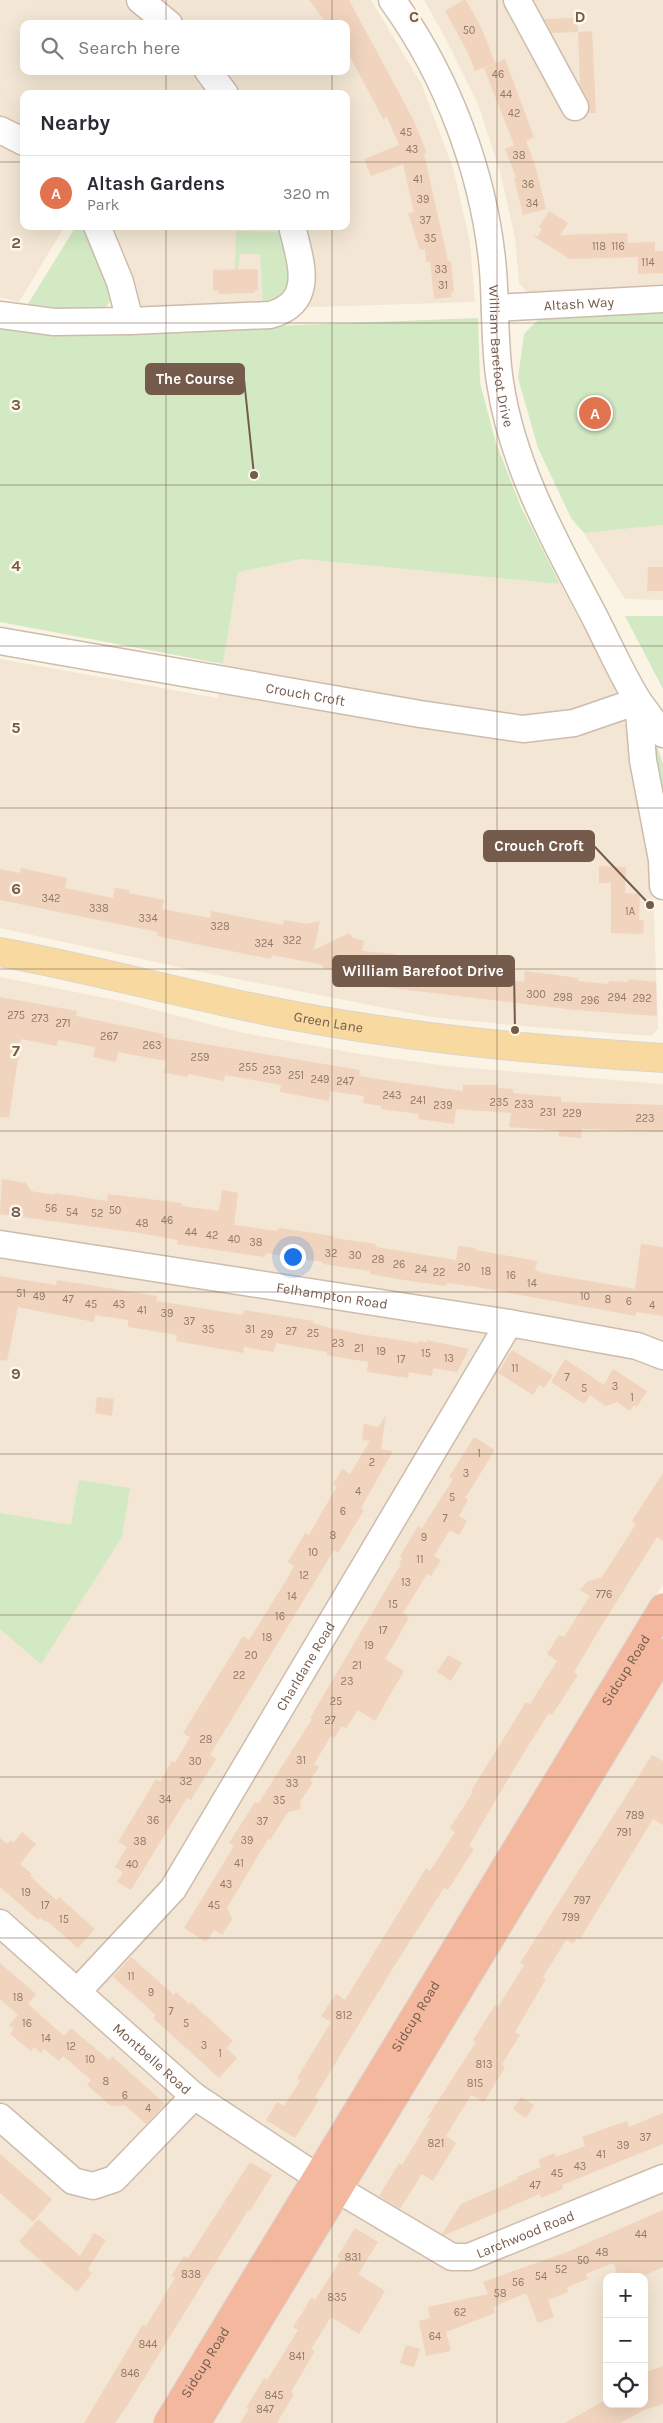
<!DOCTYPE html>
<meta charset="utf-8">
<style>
body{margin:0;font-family:Karla,sans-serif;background:#f7f7f7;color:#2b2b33}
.controls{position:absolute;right:15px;bottom:15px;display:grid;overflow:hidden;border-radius:10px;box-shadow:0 5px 20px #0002}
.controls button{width:45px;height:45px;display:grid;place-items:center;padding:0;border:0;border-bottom:1px solid #e1e1e2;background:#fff;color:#2b2b33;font:25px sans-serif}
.you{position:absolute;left:292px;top:1256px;width:18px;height:18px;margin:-12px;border:4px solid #fff;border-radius:50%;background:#1a73e8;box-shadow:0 0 0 8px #1a73e833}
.badge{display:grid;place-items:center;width:32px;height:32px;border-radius:50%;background:#e1744f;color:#fff;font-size:16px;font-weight:700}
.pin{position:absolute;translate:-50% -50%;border:2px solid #fff;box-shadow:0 1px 5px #0006}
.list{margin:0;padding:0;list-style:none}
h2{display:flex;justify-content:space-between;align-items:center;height:65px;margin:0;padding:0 20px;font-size:21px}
h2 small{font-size:16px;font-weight:400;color:#7c7c81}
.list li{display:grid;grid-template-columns:32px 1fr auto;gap:15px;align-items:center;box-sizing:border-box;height:75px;padding:0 20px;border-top:1px solid #e1e1e2}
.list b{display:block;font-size:19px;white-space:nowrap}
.list p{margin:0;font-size:16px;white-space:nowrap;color:#7c7c81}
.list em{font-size:16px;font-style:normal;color:#7c7c81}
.icon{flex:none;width:28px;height:28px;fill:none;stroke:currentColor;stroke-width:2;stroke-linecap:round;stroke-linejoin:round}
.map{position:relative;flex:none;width:663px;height:2423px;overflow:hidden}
.search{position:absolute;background:#fff;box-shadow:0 5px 20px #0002;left:20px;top:20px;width:330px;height:55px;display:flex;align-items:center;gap:12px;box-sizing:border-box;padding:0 18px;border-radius:10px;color:#7c7c81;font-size:19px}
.panel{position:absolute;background:#fff;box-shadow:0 5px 20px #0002;left:20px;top:90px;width:330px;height:140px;border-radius:10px}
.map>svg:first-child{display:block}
.residential{fill:#f3e6d4;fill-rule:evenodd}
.green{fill:#d2e9c4}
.building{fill:#f0d4be}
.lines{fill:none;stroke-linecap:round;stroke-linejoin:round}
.minor-casing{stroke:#cdbcac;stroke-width:29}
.major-casing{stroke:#dbd4d0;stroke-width:30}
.highway-casing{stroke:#dbd4d0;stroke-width:30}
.minor{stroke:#fff;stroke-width:26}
.major{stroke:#f8daa0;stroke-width:28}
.highway{stroke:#f4b89e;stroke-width:28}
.grid{fill:none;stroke:#745b4b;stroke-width:1;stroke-opacity:0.55}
.labels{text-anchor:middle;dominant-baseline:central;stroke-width:5;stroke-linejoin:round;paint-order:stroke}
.number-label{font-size:11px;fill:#937968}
.street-label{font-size:14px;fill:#745b4b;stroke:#fef8eb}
.grid-label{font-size:16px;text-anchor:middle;font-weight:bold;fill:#745b4b;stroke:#fef8eb;stroke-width:5;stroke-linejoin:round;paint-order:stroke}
.leader{fill:none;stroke:#745b4b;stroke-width:2}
.callout-dot{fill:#745b4b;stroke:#fef8eb;stroke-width:2}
.callout{fill:#745b4b;stroke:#745b4b;stroke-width:2}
.callout-label{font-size:15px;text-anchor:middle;font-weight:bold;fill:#fff}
</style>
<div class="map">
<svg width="663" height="2423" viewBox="0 0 663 2423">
<rect width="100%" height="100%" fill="#fbf4e5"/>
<path class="residential" d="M0 0H371L421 83 453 168 470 242 475 302 143 312 131 270 113 226H346V94H24V226H65L19 302 0 297ZM24 24H346V71H24Z
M424 0H663V285L527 292 519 283 515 238 500 171 478 104 447 41Z
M663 525V600L625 599 584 533Z
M302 559 560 584 613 682 628 729 652 857 658 1029 651 1036 544 1028 431 1017 201 972 0 928V659L218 698 237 572Z
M0 977 125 1002 239 1032 360 1054 447 1066 663 1084V1584L154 2423H0Z
M663 1677V2423H206L382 2144 551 1860ZM607 2277H644V2404H607Z"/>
<path class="green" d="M76 226H82L111 296C110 302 108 306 102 308 87 314 45 306 28 304Z
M236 231 282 232C286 257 302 299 263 302L260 254H240L238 270H235Z
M663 310V525L584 533 571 518 538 448 518 378 524 334 542 316Z
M478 318 480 383 496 443 521 507 560 584 302 559 238 572 223 664 0 622V324L65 334Z
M625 616H663V689Z
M655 739 663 764V791L649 740Z
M79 1480 130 1488 122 1537 41 1664 0 1629V1513L71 1525Z"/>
<path class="building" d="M309 0H349L413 119 427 153 424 154 448 261H451L454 292 451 293V297L434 299 430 262H426L425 249 420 250 408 213 414 212 403 164 371 176 364 159 399 145 387 117 383 119 346 49V24H327Z
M464 0H466L482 29 495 63 475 71 467 51 445 11Z
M578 18V32L552 33 544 19Z
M592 31 596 113H588V100L580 85 578 32Z
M505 59 534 137 526 141 536 168 546 209 523 215 514 178 516 177 505 149 514 145 484 68Z
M549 211 568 223 560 235 627 233 628 243 655 242V251H663V273L638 274V257L570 259 533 236H538L542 229 539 227Z
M253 269 258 270V290L254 291V293L218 294V291H213V270Z
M648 567H663V591H647Z
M599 866 626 867 625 893 640 894 639 920H644L643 934 611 933V883H599Z
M21 868 67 878 65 888 113 898 115 888 129 890V893L164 900 162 909 210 918 211 911 283 925 284 920 307 924 320 921 314 950 349 933 353 938 364 941 362 951 395 954 394 964 441 968 442 962 478 966V968L496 970 495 979 524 982 525 971 579 978 578 981 608 984 609 981 628 982 629 979 656 982 657 1016 575 1010 375 986 376 979 323 968V965L272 955 271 959 186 942 157 936 158 932 0 900V869L20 873Z
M0 997 77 1011 76 1016 164 1034 163 1037 360 1070 359 1076 403 1083 463 1091V1085H498V1088L513 1089V1093L561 1097V1102L663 1105V1132L582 1129 581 1138 559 1136V1131L509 1127 511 1113 456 1109 454 1124 418 1119 419 1114 381 1109V1106L363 1103 364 1096 330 1091 329 1101 280 1092 281 1085 225 1075 224 1081 188 1074V1077L164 1073 166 1061 118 1052 116 1062 93 1057 95 1047 58 1040 57 1046 21 1039 9 1118 0 1117Z
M2 1179 26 1183 31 1191 55 1195V1193L107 1201 108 1194 182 1203V1206L219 1211 222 1190 238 1193 234 1225 278 1231 279 1228 334 1236V1238L376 1244V1247L456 1260 458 1246 476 1248V1250L537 1261 535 1270 543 1273 635 1289 641 1244 663 1247V1316L636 1312V1316L471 1286 447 1283 446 1286 410 1281 370 1274V1271L323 1264V1262L266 1253 265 1257 223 1251 177 1244 178 1240 139 1233 0 1214Z
M0 1276 56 1285 57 1280 133 1292 157 1296 156 1301 200 1308 243 1315 244 1310 313 1321V1323L326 1327 360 1334 418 1343V1341L427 1342V1340L469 1349 457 1372 433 1368 432 1376 409 1372 408 1378 367 1372 368 1362 326 1355 327 1352 276 1343 274 1352 244 1347 243 1353 176 1341 177 1335 128 1327V1320L95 1315 94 1322 18 1307 7 1361 0 1360Z
M512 1350 553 1375 544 1388 539 1385 533 1395 498 1373Z
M565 1359 604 1385 613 1369 647 1391 637 1407 634 1405 630 1411 617 1402 606 1406 590 1395 584 1404 551 1382Z
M97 1397 114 1399 112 1416 95 1413Z
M386 1415 381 1449 393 1451 361 1508 364 1510 338 1553 334 1550 210 1755 216 1759 191 1800 187 1798 131 1890 117 1882 123 1872 115 1867 127 1847 118 1842 156 1779 160 1782 172 1761 175 1763 190 1737 183 1733 243 1636 249 1640 287 1579 294 1566 288 1562 305 1533 309 1535 337 1486 333 1484 342 1469 350 1474 370 1441 362 1440 364 1424 378 1427Z
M474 1437 495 1450 465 1498 468 1500 459 1516 467 1521 459 1535 450 1530 434 1556 441 1560 431 1576 427 1574 403 1613 409 1618 385 1659 404 1671 375 1721 358 1710 346 1728 342 1726 334 1738 331 1736 314 1764 319 1767 310 1780 313 1782 300 1802 301 1809 288 1812 270 1840 268 1839 227 1908 232 1919 222 1935 214 1930 206 1942 184 1928 234 1846 229 1843 255 1802 258 1804 312 1719 310 1718 401 1564 399 1563 403 1558 400 1556 418 1526 422 1528 453 1479 449 1477Z
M663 1473V1541L657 1537 599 1630 574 1672 578 1675 552 1715 549 1713 518 1762 469 1846 474 1849 448 1890 444 1888 391 1971 315 2097 319 2100 295 2138 266 2120 277 2102 284 2106 300 2081 297 2078 331 2022 321 2016 336 1994 345 2000 426 1868 430 1871 455 1832 450 1828 473 1792 471 1791 526 1702 530 1704 557 1661 547 1654 559 1635 564 1637 590 1596 580 1590 587 1582 602 1577 636 1524 632 1521Z
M448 1655 462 1663 451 1681 437 1672Z
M652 1755 663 1761V1825L653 1819 580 1939 578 1937 573 1944 566 1940 543 1977 546 1979 515 2032 520 2035 502 2064 505 2067 484 2102 471 2095 446 2136 456 2143 433 2181 422 2174 400 2209 379 2196 399 2163 402 2165 430 2119 427 2118 476 2042 473 2040 495 2005 498 2007 524 1965 520 1963Z
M22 1832 36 1844 20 1864 32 1874 30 1876 56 1900 59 1897 95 1929 78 1948 47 1921 46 1922 40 1918 38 1920 0 1887V1838L7 1844 11 1840 13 1843Z
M131 1957 174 1995 176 1992 189 2004 191 2002 233 2041 226 2048 237 2058 219 2078 153 2018 156 2015 113 1977Z
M0 1963 36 1994 28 2004 64 2036 71 2028 109 2060 112 2056 165 2104 146 2124 125 2105 111 2106 87 2085 91 2080 63 2056 59 2061 44 2049 41 2053 34 2047 31 2051 10 2034 14 2029 9 2025 18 2015 0 1999Z
M521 2097 534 2105 526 2118 513 2109Z
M663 2113V2144L562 2185 563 2189 541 2198 540 2194 445 2235 442 2234 461 2204 518 2179 517 2177 541 2167 538 2160 554 2153 556 2157 585 2146 582 2137 604 2129 627 2121 629 2127Z
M0 2154 52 2199 33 2222 0 2193Z
M250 2162 272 2175 250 2211 248 2210 127 2406 115 2423H84L143 2324 146 2326 175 2278 171 2276 184 2256 188 2258Z
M663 2210V2267L641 2277H619L613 2263 586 2274 588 2279 567 2287 568 2292 548 2300 554 2317 538 2323 526 2293 493 2307 495 2313 446 2332 451 2351 426 2356 419 2321 430 2318 428 2307 488 2294 483 2282 567 2252Z
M38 2219 80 2256 94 2233 106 2240 88 2269 92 2273 77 2292 19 2242Z
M355 2228 378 2242 358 2274 385 2291 368 2320 359 2334 331 2317 311 2349 315 2351 291 2392 294 2394 277 2423H240L249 2409 246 2408 264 2378 267 2380 298 2330 293 2327 302 2313 311 2298 315 2300 341 2259 337 2257Z
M406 2345 420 2349 414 2367 400 2363Z
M663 2366V2404L644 2410 620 2423H565L607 2399V2404H644V2373Z"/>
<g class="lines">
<g class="minor-casing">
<g id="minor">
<path d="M140 0 169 24"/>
<path id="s1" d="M392 0C448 77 485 176 493 270 496 307 494 345 500 382 512 464 553 538 591 610 607 640 621 674 639 702 647 713 655 724 663 734"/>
<path d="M517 0 575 107"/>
<path d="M208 71 225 94"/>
<path d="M0 130 24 142"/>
<path d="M97 226 120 282 130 321"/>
<path id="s2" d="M495 308 663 299"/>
<path d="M0 315 54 322 130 321 270 315C317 302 300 261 292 226"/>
<path id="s3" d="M0 641 420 714 523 729 574 723 638 701"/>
<path d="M638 701 643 760 662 860 663 886"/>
<path id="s4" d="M0 1244 509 1323 637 1346 663 1356"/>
<path id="s5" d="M0 1923 194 2096 317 2177"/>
<path id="s6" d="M77 1992 173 1889 509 1323"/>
<path d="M0 2117 73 2181 93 2186 114 2179 194 2096"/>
<path id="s7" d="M339 2190 452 2257H469L663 2178"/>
</g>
</g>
<g class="major-casing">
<g id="major">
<path id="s8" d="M0 952C99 970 196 998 295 1016 417 1039 539 1050 663 1058"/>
</g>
</g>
<g class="highway-casing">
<g id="highway">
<path id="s9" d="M168 2423 663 1608"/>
<path d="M196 2423 663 1653"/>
</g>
</g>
<use href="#minor" class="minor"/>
<use href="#major" class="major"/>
<use href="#highway" class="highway"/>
</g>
<path class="grid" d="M166 0V24M332 0V24M497 0V2423M166 71V94M332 71V94M0 162H24M346 162H663M166 226V2423M332 226V2423M0 323H663M0 485H663M0 646H663M0 808H663M0 969H663M0 1131H663M0 1292H663M0 1454H663M0 1615H663M0 1777H663M0 1938H663M0 2100H663M0 2261H663"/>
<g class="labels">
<g class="number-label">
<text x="469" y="30">50</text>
<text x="498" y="74">46</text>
<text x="506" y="94">44</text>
<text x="514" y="113">42</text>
<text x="406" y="132">45</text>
<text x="412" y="149">43</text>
<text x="519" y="155">38</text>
<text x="418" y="179">41</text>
<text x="528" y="184">36</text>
<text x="423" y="199">39</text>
<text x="532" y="203">34</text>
<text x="425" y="220">37</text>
<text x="430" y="238">35</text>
<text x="599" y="246">118</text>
<text x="618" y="246">116</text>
<text x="648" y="262">114</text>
<text x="441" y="269">33</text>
<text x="443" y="285">31</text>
<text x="51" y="898">342</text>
<text x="99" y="908">338</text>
<text x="630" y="911">1A</text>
<text x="148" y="918">334</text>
<text x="220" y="926">328</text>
<text x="292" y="940">322</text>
<text x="264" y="943">324</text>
<text x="536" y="994">300</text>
<text x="563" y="997">298</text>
<text x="617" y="997">294</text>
<text x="642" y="998">292</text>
<text x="590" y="1000">296</text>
<text x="16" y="1015">275</text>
<text x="40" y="1018">273</text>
<text x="63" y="1023">271</text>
<text x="109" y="1036">267</text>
<text x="152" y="1045">263</text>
<text x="200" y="1057">259</text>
<text x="248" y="1067">255</text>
<text x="272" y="1070">253</text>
<text x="296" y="1075">251</text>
<text x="320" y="1079">249</text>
<text x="345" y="1081">247</text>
<text x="392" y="1095">243</text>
<text x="418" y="1100">241</text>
<text x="499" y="1102">235</text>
<text x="524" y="1104">233</text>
<text x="443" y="1105">239</text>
<text x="548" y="1112">231</text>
<text x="572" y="1113">229</text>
<text x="645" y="1118">223</text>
<text x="51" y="1208">56</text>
<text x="115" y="1210">50</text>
<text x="72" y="1212">54</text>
<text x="97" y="1213">52</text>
<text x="167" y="1220">46</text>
<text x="142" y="1223">48</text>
<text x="191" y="1232">44</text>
<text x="212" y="1235">42</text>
<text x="234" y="1239">40</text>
<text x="256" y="1242">38</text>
<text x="331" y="1253">32</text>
<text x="355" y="1255">30</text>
<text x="378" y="1259">28</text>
<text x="399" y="1264">26</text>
<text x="464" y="1267">20</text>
<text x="421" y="1269">24</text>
<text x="486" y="1271">18</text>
<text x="439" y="1272">22</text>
<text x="511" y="1275">16</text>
<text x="532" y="1283">14</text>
<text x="21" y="1293">51</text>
<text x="39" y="1296">49</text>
<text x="585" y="1296">10</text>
<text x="68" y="1299">47</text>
<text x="608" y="1299">8</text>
<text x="629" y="1301">6</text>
<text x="91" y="1304">45</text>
<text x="119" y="1304">43</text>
<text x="652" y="1305">4</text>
<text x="142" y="1310">41</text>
<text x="167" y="1313">39</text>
<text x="189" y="1321">37</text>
<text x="208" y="1329">35</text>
<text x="250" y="1329">31</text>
<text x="291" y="1331">27</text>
<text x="313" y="1333">25</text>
<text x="267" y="1334">29</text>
<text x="338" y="1343">23</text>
<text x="359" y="1348">21</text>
<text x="381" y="1351">19</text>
<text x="426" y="1353">15</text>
<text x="449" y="1358">13</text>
<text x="401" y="1359">17</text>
<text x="515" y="1368">11</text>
<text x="567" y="1377">7</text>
<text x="615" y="1386">3</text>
<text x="584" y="1388">5</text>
<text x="632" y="1397">1</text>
<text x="479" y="1453">1</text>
<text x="372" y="1462">2</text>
<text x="466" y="1473">3</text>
<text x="358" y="1491">4</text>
<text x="452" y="1497">5</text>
<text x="343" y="1511">6</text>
<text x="445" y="1518">7</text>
<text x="333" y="1535">8</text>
<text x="424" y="1537">9</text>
<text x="313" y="1552">10</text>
<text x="420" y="1559">11</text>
<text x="304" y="1575">12</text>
<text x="406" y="1582">13</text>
<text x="604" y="1594">776</text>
<text x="292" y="1596">14</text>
<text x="393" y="1604">15</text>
<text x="280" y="1616">16</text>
<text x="383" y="1630">17</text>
<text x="267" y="1637">18</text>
<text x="369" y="1645">19</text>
<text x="251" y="1655">20</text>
<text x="357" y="1665">21</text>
<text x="239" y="1675">22</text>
<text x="347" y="1681">23</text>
<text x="336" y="1701">25</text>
<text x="330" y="1720">27</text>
<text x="206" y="1739">28</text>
<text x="301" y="1760">31</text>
<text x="195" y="1761">30</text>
<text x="186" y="1781">32</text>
<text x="292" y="1783">33</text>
<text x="165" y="1799">34</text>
<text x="279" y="1800">35</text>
<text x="635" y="1815">789</text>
<text x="153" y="1820">36</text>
<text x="262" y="1821">37</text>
<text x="624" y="1832">791</text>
<text x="247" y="1840">39</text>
<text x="140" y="1841">38</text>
<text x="239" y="1863">41</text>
<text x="132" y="1864">40</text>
<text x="226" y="1884">43</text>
<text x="26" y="1892">19</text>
<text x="582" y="1900">797</text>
<text x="45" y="1905">17</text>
<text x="214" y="1905">45</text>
<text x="571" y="1917">799</text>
<text x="64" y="1919">15</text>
<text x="131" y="1976">11</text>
<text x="151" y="1992">9</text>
<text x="18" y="1997">18</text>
<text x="171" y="2011">7</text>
<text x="344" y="2015">812</text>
<text x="27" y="2023">16</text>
<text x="186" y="2023">5</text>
<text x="46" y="2038">14</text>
<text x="204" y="2045">3</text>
<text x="71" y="2046">12</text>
<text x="220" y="2053">1</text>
<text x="90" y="2059">10</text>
<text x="484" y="2064">813</text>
<text x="106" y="2081">8</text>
<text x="475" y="2083">815</text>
<text x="125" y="2095">6</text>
<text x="148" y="2108">4</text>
<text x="645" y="2137">37</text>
<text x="436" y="2143">821</text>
<text x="623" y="2145">39</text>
<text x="601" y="2154">41</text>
<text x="580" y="2166">43</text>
<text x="557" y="2173">45</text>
<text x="535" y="2185">47</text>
<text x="641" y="2234">44</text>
<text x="602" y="2252">48</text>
<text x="353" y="2257">831</text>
<text x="583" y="2260">50</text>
<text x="561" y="2269">52</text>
<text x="191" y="2274">838</text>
<text x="541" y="2276">54</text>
<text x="518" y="2282">56</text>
<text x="500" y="2293">58</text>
<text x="337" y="2297">835</text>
<text x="460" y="2312">62</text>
<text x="435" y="2336">64</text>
<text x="148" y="2344">844</text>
<text x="297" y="2356">841</text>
<text x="130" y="2373">846</text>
<text x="274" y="2395">845</text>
<text x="265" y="2409">847</text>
</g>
<g class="street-label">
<text stroke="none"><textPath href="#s2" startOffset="84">Altash Way</textPath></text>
<text stroke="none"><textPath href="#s1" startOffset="378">William Barefoot Drive</textPath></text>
<text stroke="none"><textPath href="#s3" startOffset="310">Crouch Croft</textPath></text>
<text stroke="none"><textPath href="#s8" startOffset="336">Green Lane</textPath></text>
<text stroke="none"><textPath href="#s4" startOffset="336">Felhampton Road</textPath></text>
<text stroke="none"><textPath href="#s6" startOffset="400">Charldane Road</textPath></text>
<text stroke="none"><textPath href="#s9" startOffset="881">Sidcup Road</textPath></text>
<text stroke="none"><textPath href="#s9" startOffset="476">Sidcup Road</textPath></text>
<text stroke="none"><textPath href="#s5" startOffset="204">Montbelle Road</textPath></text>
<text stroke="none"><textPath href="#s7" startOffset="209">Larchwood Road</textPath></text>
<text stroke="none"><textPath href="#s9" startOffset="71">Sidcup Road</textPath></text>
</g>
</g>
<g class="grid-label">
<text x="414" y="22">C</text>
<text x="580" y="22">D</text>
<text x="16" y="248">2</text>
<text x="16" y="410">3</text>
<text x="16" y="571">4</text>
<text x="16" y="733">5</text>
<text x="16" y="894">6</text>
<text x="16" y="1056">7</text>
<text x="16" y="1217">8</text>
<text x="16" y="1379">9</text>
</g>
<path class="leader" d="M254 475L244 379M650 905L594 846M515 1030L514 971"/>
<g class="callout-dot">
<circle cx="254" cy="475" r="5"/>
<circle cx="650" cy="905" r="5"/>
<circle cx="515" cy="1030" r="5"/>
</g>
<g class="callout">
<rect x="146" y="364" width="98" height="30" rx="5"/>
<rect x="484" y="831" width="110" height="30" rx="5"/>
<rect x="333" y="956" width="181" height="30" rx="5"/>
</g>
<g class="callout-label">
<text x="195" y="384">The Course</text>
<text x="539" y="851">Crouch Croft</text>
<text x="423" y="976">William Barefoot Drive</text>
</g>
</svg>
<div class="controls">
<button>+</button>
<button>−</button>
<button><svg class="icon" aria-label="locate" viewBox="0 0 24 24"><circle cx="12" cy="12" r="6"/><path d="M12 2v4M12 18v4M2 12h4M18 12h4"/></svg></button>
</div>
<div class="you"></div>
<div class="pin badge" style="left:595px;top:413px">A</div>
<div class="search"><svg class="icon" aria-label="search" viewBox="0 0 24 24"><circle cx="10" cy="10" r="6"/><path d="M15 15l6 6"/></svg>Search here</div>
<section class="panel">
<h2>Nearby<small></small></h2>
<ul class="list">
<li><span class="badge">A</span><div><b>Altash Gardens</b><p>Park</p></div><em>320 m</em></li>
</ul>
</section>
</div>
